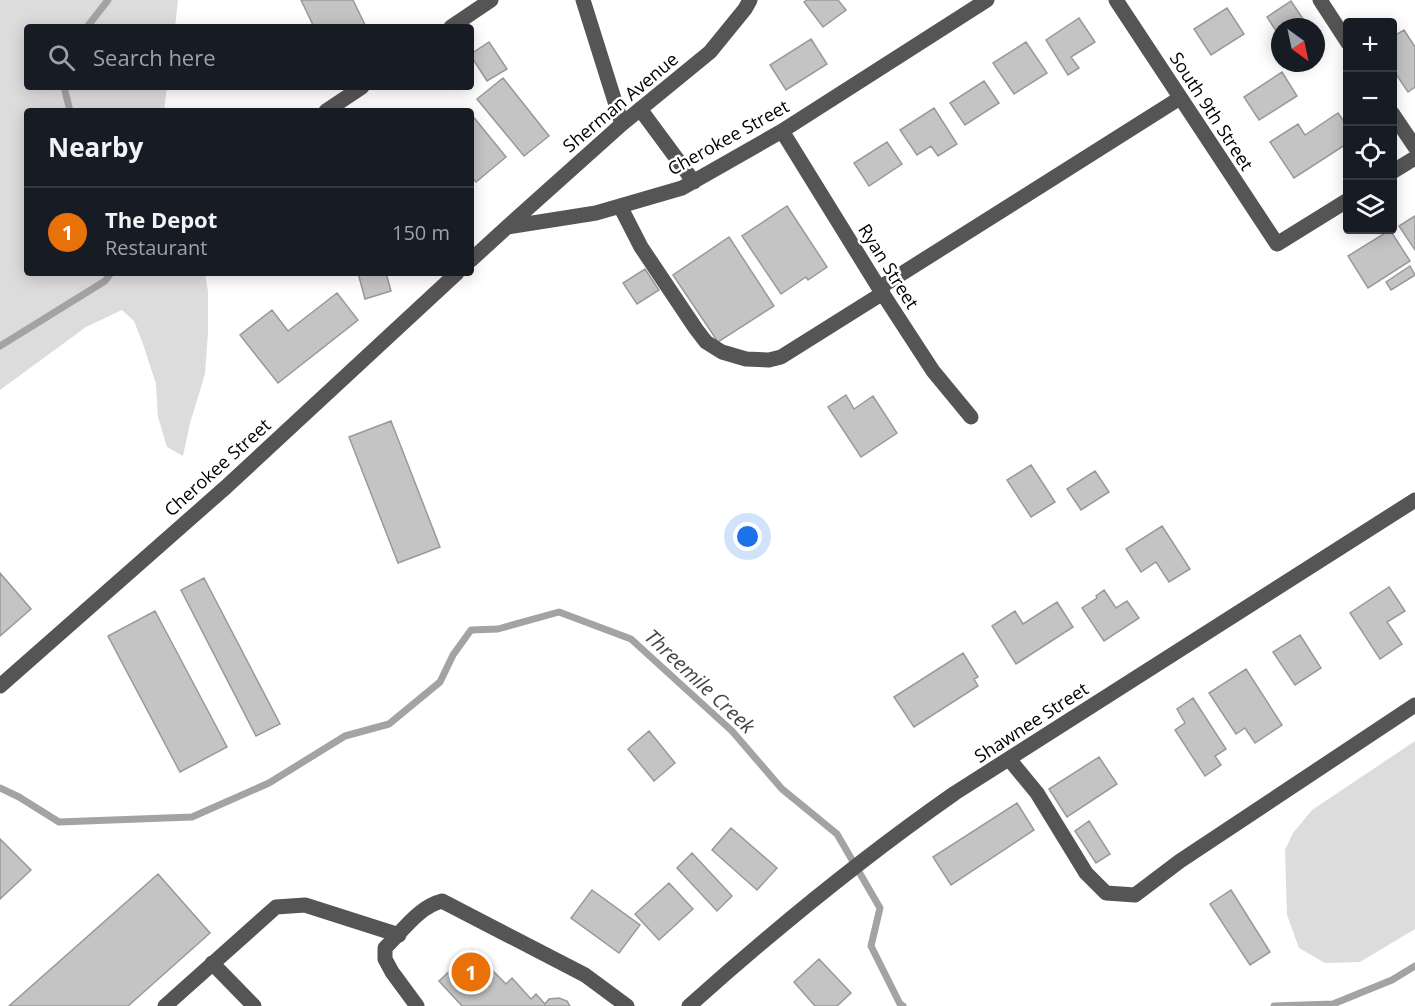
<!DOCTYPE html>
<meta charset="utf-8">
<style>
body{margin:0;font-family:"Open Sans",sans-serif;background:#20242c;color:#f1f3f6}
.controls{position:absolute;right:18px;top:18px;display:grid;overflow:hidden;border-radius:6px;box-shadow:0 3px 15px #0003}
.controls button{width:54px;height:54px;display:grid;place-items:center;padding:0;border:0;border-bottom:2px solid #363941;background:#171b24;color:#f1f3f6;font:30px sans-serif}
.compass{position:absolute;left:1271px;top:18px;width:54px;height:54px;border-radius:50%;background:#171b24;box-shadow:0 3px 15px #0003;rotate:147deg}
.you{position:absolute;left:748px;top:537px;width:21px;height:21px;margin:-15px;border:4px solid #fff;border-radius:50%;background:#1a73e8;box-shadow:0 0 0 9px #1a73e833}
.badge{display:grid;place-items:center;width:39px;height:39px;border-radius:50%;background:#0f766e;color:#fff;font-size:20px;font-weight:700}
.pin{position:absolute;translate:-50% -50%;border:3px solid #fff;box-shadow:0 2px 6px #0006}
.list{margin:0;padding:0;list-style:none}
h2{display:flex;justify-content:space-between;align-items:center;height:78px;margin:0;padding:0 24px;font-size:26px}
h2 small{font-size:20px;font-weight:400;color:#9ea1a6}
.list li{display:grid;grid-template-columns:39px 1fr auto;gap:18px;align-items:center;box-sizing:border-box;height:90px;padding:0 24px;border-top:2px solid #363941}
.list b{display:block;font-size:22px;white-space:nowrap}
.list p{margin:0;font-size:20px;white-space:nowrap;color:#9ea1a6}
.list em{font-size:20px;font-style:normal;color:#9ea1a6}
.icon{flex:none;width:33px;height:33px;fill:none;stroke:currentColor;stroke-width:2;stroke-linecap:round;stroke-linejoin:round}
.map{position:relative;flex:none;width:1415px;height:1006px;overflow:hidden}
.search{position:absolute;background:#171b24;box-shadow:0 3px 15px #0003;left:24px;top:24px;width:450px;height:66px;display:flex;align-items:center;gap:15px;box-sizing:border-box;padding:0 21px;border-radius:6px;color:#9ea1a6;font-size:22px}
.panel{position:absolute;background:#171b24;box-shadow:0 3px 15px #0003;left:24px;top:108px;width:450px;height:168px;border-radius:6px}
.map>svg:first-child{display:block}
.green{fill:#dcdcdc}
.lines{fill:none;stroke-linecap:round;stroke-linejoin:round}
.stream{stroke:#a3a3a3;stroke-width:7}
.building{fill:#c4c4c4;stroke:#999;stroke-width:1.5}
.minor{stroke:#555;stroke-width:15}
.labels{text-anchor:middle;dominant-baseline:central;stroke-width:5;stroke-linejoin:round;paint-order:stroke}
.street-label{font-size:18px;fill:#000;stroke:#fff}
.water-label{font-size:20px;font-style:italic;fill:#444;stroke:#fff}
</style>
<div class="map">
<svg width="1415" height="1006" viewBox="0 0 1415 1006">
<rect width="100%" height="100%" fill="#fff"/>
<path class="green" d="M0 0H178L175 27H27V87H167L164 111H27V273H205L208 292V333L205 374 190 423 183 456 167 447 158 417 156 384 143 344 134 321 122 310 86 327 0 390Z
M1415 741V929L1360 962 1325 963 1299 948 1287 915 1285 850 1293 833 1312 810Z"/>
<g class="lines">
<path class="stream" d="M87 27 108 0
M64 87 70 111
M0 346 105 281 111 273
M0 788 19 797 59 822 192 817 269 783 345 736 389 724 440 682 453 655 471 630 498 629 559 612 631 639 732 731 782 789 837 834 880 908 871 946 900 1004 903 1006
M1274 1006 1333 1004 1392 980 1415 966"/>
</g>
<path class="building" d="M301 0H353L366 27H314Z
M807 0H838L846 10 823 27 804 2Z
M1291 1 1305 22 1297 27H1280V37L1267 17Z
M1227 8 1244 34 1211 55 1194 29Z
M1079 18 1095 42 1071 57 1079 68 1068 75 1046 40Z
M1404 30 1415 47V87L1408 92 1392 68V37Z
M811 39 827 64 786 90 770 65Z
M489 42 507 69 487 81 471 56V54Z
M1026 42 1047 73 1014 94 993 63Z
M1282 72 1297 96 1259 120 1244 97Z
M503 78 549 136 524 156 477 99Z
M984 81 999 103 965 125 950 103Z
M934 108 957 144 938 156 931 146 917 155 900 130Z
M1338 113 1348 127V143L1294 178 1270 142 1298 124 1305 135Z
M471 114 506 157 476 182 471 176Z
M887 142 902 164 869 186 854 163Z
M787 206 827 267 808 280 806 277 781 294 742 236Z
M1415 216V250L1399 226Z
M1390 230 1410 261 1368 288 1348 256Z
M729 237 774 306 718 342 673 275Z
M1410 266 1415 275 1391 290 1386 282Z
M645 269 659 290 637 304 623 283Z
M358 273H386L391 291 365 299Z
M337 293 358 320 278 383 240 335 272 310 288 331Z
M846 395 854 409 873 396 897 433 861 457 828 407Z
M391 421 440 547 398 563 349 437Z
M1031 465 1055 502 1031 517 1007 480Z
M1095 471 1109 492 1081 510 1067 489Z
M1162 526 1190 569 1169 582 1156 562 1141 572 1126 549Z
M0 573 31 609 0 636Z
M204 578 280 724 256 736 181 590Z
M1389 587 1405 611 1387 622 1402 644 1380 659 1350 613Z
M1104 590 1116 608 1127 601 1139 618 1104 641 1082 608 1097 598 1096 596Z
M1057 602 1073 627 1016 664 992 626 1015 611 1023 624Z
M155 611 227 747 180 772 108 636Z
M1300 635 1321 668 1295 685 1273 652Z
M963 653 978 677 974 679 978 686 914 727 894 697Z
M1246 669 1282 725 1255 743 1245 728 1236 734 1209 693Z
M1193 698 1226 749 1215 756 1221 765 1205 776 1175 730 1185 723 1177 709Z
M649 731 675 763 654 781 628 749Z
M1099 757 1117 784 1067 817 1049 789Z
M1017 803 1034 830 951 885 933 857Z
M1089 821 1110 854 1096 863 1075 831Z
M731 828 777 868 757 890 712 850Z
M0 839 31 870 0 899Z
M692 853 732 896 717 911 677 868Z
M158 874 210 933 128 1006H9Z
M669 883 693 909 659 940 635 914Z
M592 890 640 925 619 953 571 918Z
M1231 890 1270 952 1250 965 1210 904Z
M472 950 506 984 512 978 531 999 536 994 545 1004 549 999 559 998 567 1001 570 1006H462L439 981Z
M819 959 851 993 837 1006H815L794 982Z"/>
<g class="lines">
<path class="minor" d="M583 0 622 124
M1116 0 1277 244 1348 200
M1320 0 1348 43
M451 27 491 0
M640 109 694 182
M326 111 362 87
M1392 113 1415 147
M782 131 879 288 933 371 971 417
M1392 172 1415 158
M620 206 641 247 696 329 706 342 722 352 746 359 769 360 781 357 883 293
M507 227 622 124 710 52 745 9 750 0
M471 260 507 227 596 213 682 188 782 131 987 0
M879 288 1180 98
M0 686 226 487 457 273
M1009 759 1037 793 1086 873 1106 893 1135 895 1180 861 1415 705
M212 963 254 1006
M165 1006 276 907 305 905 399 935
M417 1006 392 972 385 959V948C402 932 418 907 442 901L585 975 627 1006
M689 1006C774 930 862 858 955 793L1415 500"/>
</g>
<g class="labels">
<g class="street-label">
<text transform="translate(620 102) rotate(-40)">Sherman Avenue</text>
<text transform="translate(1212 111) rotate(57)">South 9th Street</text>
<text transform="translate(728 137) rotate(-29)">Cherokee Street</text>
<text transform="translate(889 266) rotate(58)">Ryan Street</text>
<text transform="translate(217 467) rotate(-42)">Cherokee Street</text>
<text transform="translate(1031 722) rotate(-33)">Shawnee Street</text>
</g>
<g class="water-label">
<text transform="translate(700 681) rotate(43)">Threemile Creek</text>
</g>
</g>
</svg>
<div class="controls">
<button>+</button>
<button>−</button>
<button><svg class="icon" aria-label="locate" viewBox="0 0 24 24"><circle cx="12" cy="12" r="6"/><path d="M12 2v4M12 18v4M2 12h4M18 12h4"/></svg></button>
<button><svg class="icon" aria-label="layers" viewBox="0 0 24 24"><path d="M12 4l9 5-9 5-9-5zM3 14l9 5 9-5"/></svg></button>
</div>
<svg class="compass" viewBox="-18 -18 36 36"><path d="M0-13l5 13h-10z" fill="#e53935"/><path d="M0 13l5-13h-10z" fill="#9ea1a6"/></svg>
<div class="you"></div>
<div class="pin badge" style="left:471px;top:972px;background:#e8710a">1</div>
<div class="search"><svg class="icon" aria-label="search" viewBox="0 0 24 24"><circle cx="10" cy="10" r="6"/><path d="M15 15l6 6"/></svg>Search here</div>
<section class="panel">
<h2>Nearby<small></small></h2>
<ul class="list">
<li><span class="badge" style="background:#e8710a">1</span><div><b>The Depot</b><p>Restaurant</p></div><em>150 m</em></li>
</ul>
</section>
</div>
